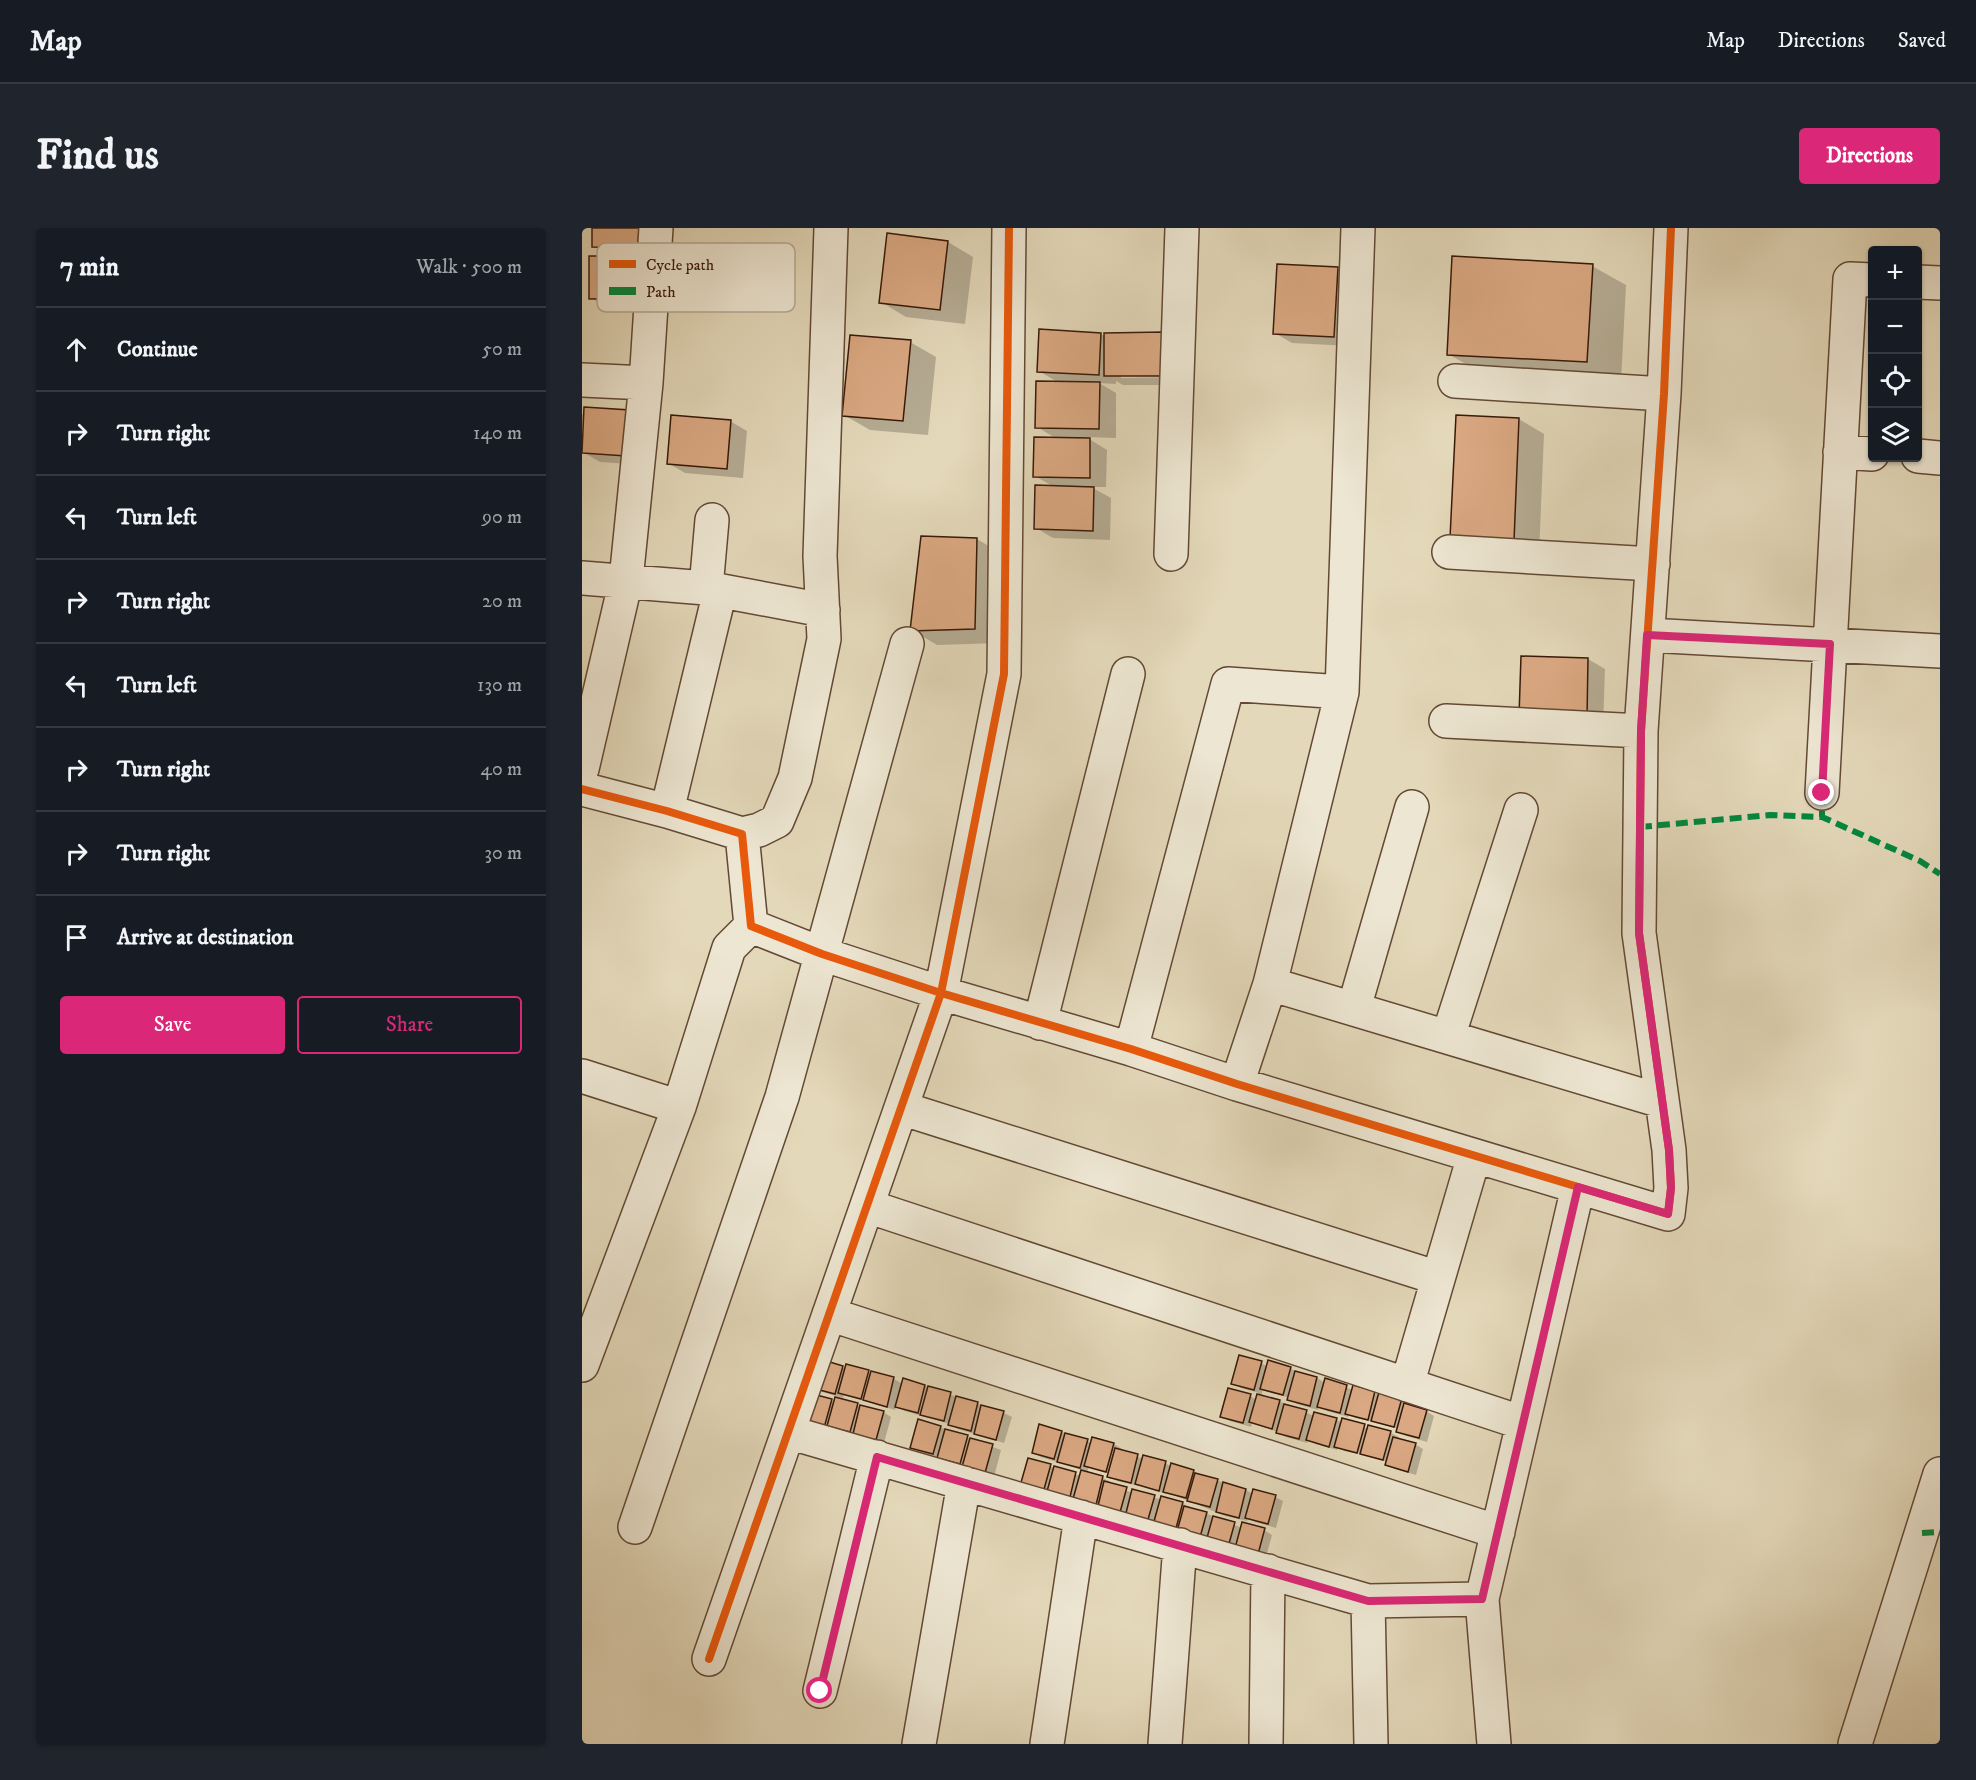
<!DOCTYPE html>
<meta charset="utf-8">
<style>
body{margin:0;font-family:"IM FELL DW Pica",serif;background:#20242c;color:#f1f3f6}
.controls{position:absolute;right:18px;top:18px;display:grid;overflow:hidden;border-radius:6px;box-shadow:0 2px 4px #0004}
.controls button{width:54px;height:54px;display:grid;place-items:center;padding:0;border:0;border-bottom:2px solid #363941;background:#171b24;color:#f1f3f6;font:30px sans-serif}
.stop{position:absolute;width:18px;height:18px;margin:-14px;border:4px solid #db2777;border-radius:50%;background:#fff}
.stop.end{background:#db2777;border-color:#fff;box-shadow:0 2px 6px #0008}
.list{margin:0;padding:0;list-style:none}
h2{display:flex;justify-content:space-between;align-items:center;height:78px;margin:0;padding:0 24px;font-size:26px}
h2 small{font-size:20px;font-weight:400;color:#9ea1a6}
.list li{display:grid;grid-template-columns:39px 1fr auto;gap:18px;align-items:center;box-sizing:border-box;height:84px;padding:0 24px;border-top:2px solid #363941}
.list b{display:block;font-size:22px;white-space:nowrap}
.list em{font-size:20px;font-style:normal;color:#9ea1a6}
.actions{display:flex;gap:12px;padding:18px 24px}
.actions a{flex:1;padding:14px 0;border:2px solid #db2777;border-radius:6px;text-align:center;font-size:21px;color:#db2777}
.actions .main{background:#db2777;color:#fff}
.icon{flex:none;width:33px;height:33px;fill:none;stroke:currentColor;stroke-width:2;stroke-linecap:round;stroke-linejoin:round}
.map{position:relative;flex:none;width:1358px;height:1516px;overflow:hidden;border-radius:6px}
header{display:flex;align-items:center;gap:36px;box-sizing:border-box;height:84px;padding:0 30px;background:#171b24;border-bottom:2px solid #363941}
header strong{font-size:28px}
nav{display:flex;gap:33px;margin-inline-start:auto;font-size:21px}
.intro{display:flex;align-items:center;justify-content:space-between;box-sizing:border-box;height:144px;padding:0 36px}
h1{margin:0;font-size:42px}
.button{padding:15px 27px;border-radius:6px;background:#db2777;color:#fff;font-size:21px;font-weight:700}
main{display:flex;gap:36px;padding:0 36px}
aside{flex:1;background:#171b24;border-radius:6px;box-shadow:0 2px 4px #0004}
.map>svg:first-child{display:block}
.shadow{fill:#0003;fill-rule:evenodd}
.building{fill:#daa882;stroke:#381908;stroke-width:1.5}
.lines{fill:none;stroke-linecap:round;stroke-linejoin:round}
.minor-casing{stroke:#634934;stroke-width:36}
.minor{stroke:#ede6d2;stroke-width:33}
.quiet{stroke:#00873e;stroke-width:6;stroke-dasharray:12 6;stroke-linecap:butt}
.cycleway-casing{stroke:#ede6d2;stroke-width:11}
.cycleway{stroke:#e8590c;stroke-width:8}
.route{stroke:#db2777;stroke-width:8}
.key{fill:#ede6d2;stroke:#b7a895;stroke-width:1.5}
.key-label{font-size:16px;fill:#381908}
</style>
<header>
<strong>Map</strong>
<nav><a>Map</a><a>Directions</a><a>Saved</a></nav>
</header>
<div class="intro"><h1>Find us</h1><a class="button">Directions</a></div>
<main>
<aside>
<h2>7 min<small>Walk · 500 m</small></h2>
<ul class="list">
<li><svg class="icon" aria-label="ahead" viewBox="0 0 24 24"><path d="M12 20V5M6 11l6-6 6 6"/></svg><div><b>Continue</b></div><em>50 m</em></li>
<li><svg class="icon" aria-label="right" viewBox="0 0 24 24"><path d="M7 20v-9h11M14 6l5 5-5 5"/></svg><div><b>Turn right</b></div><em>140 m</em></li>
<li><svg class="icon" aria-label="left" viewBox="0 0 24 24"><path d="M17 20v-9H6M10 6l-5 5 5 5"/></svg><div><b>Turn left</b></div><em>90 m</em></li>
<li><svg class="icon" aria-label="right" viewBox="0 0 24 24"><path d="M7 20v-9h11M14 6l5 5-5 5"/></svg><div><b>Turn right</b></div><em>20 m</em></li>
<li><svg class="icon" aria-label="left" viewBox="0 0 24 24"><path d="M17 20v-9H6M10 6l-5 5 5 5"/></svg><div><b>Turn left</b></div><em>130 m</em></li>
<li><svg class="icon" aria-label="right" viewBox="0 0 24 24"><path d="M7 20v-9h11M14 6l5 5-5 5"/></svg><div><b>Turn right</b></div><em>40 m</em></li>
<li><svg class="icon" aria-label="right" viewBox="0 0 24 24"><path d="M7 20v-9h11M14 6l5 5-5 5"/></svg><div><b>Turn right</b></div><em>30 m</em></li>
<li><svg class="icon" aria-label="arrive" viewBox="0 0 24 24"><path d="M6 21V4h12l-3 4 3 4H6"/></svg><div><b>Arrive at destination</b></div></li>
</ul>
<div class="actions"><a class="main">Save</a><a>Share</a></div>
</aside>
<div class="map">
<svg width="1358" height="1516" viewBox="0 0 1358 1516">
<rect width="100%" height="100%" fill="#e3d8b9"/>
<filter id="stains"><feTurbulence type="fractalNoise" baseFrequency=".00333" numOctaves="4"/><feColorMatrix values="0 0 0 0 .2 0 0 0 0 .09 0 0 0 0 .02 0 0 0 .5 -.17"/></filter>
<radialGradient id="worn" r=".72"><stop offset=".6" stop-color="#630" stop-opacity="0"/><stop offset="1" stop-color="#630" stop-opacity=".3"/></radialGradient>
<path class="shadow" d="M12 0H74L73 29 49 28 68 39V79L26 80 9 70 31 29 11 18Z
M366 14 391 29 383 96 324 89 299 74Z
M1010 38 1044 57 1039 153 900 145 866 126Z
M755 41 772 51 769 118 710 115 693 105Z
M459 103 519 106 523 109V106H581L598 116 599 157H541L534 153V156L517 155 534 165V210L504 209 525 222 524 259H509L529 270 528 312 471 310 454 300 455 259H472L453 248 454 211H475L455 199V155H477L457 143ZM589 146V149L539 150V147Z
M328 114 354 129 346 207 288 202 262 187Z
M0 186 3 188 61 237 18 234 1 224Z
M937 191 962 206 957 327 895 324Z
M148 193 165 203 161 250 103 245 86 235Z
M395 311 420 326 418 415 355 417 330 402Z
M940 429 1006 431 1023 441 1021 499Z
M679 1135 686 1139 708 1140 716 1145 735 1150 743 1155 744 1152 771 1162 772 1159 798 1167 819 1171 828 1176 827 1178 844 1183 852 1188 845 1214 824 1208 816 1203V1201L794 1194 773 1190 767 1186 766 1189 745 1183 737 1178 736 1182 715 1176 707 1170 681 1161 679 1168 697 1173 732 1188 754 1191 760 1195 809 1205 817 1209 816 1212 833 1216 841 1221 834 1247 813 1241 805 1237 806 1234 783 1227 762 1223 756 1219 755 1222 734 1216 726 1212 725 1215 704 1209 696 1204 670 1195 669 1199 648 1193 640 1189 668 1168 675 1172 677 1165 659 1160 651 1155Z
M260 1139 264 1141 286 1144 312 1151 321 1156 322 1152 343 1158 422 1185 430 1189 422 1215 376 1201 368 1196 323 1183 314 1178 313 1182 262 1167 261 1170 240 1164 231 1159Z
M249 1172 253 1175 275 1177 301 1184 309 1189 302 1215 251 1200 250 1203 229 1197Z
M358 1199 419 1222 412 1249 365 1234 357 1229 337 1224 329 1219Z
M480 1204 510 1215 511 1211 532 1216 540 1221 539 1223 562 1231 583 1235 590 1239 611 1243 621 1248 664 1262 671 1266 693 1269 701 1273 694 1300 673 1294 666 1290 665 1293 643 1288 585 1264V1266L557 1257V1258L535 1253 527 1248 528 1246 507 1239 505 1245 521 1250 529 1254 528 1257 551 1265 601 1276 660 1300 682 1302 690 1307 683 1333 448 1262 447 1232 499 1248 500 1242 459 1229 451 1224Z"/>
<path class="building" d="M10 0H57L56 20 10 19Z
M305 5 366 13 358 82 297 75Z
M7 28H51L52 70 7 71Z
M870 28 1011 36 1005 134 865 127Z
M695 36 756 39 752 109 691 106Z
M457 101 519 105 517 147 455 144Z
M581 104 582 148H522V105Z
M268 107 329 112 321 193 260 188Z
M454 153 518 154 517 201 453 200Z
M2 179 48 182 44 228 0 225Z
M89 187 149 192 145 241 85 236Z
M874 187 937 190 932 313 868 310Z
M452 209 508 210V250L451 249Z
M453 257 512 259 511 303 452 301Z
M339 308 395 310 393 401 328 403Z
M939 428 1006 430 1005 490 937 488Z
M657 1127 680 1133 672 1162 649 1156Z
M238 1131 261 1138 253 1166 230 1160Z
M686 1132 709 1139 701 1167 678 1161Z
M264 1136 287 1142 279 1171 256 1165Z
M289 1143 312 1149 305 1179 281 1172Z
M713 1143 735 1149 728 1178 705 1172Z
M321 1150 343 1157 336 1185 313 1179Z
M743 1150 765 1157 758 1185 735 1179Z
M771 1157 793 1163 786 1192 763 1186Z
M346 1158 369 1164 362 1193 338 1187Z
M646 1160 669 1166 661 1195 638 1189Z
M797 1164 820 1170 812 1199 789 1193Z
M227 1165 250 1171 242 1200 219 1193Z
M675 1166 698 1172 690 1201 667 1194Z
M374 1168 396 1174 389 1203 366 1197Z
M253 1169 276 1175 268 1204 245 1198Z
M822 1175 845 1182 837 1210 814 1204Z
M702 1176 725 1182 717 1211 694 1205Z
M278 1177 302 1183 294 1212 271 1206Z
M399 1177 422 1183 414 1212 392 1206Z
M732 1184 755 1190 747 1219 724 1212Z
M760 1190 783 1196 775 1225 752 1219Z
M336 1191 359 1198 351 1226 328 1220Z
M457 1196 480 1203 472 1231 450 1225Z
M786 1197 809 1203 801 1232 778 1226Z
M363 1201 386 1207 378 1236 355 1230Z
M483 1205 506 1211 498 1240 475 1234Z
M510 1209 532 1215 524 1244 502 1238Z
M811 1209 834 1215 826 1244 803 1237Z
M388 1210 411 1216 403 1245 380 1239Z
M533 1220 556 1226 549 1255 525 1249Z
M561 1227 584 1233 577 1263 553 1256Z
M446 1230 469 1236 461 1265 438 1258Z
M589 1235 612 1242 604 1270 581 1264Z
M472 1238 494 1244 487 1273 464 1267Z
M499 1242 521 1248 514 1277 491 1271Z
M613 1245 636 1251 628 1279 605 1273Z
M522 1253 545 1259 537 1288 515 1282Z
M641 1254 664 1261 657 1290 634 1284Z
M550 1261 573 1267 565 1295 543 1289Z
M671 1261 694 1267 686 1296 663 1290Z
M579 1268 601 1274 593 1304 571 1297Z
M602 1278 625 1284 617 1313 594 1307Z
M631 1288 653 1294 645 1323 623 1317Z
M660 1294 683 1300 675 1330 652 1324Z"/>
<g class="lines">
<g class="minor-casing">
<path id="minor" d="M1336 54 1358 55
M0 152 64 155
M873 153 1082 166
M1258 224 1290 226
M1336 228 1358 230
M867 324 1071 336
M589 326 600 0
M0 350 124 360 241 382
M124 360 130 292
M1066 407 1358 423
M864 493 1059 503
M0 541 44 352 64 155 74 0
M0 561 85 583 160 606 169 698 240 726 359 765 549 821 655 856 1086 986 1089 960 1087 922 1057 705 1059 503 1082 166 1089 0
M1240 565 1268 51 1290 52
M85 583 138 363
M160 606 177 602 195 593 213 550 242 411 238 328 249 0
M688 756 1079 873
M772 780 830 579
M458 795 546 446
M866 809 939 582
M549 821 646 456 760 464
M0 848 97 879
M655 856 688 756 760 464 776 0
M319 880 856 1050
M285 978 941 1195
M247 1086 916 1304
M0 1137 97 879 147 720 169 698
M825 1157 892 928
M206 1204 786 1373 900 1371
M53 1299 200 869 325 416
M786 1373 789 1516
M127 1431 359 765 422 446 427 0
M238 1463 295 1229
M337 1516 382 1255
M465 1516 499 1289
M583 1516 598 1317
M684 1516 686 1343
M912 1516 900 1371 996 959
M1273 1516 1358 1246"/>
</g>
<use href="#minor" class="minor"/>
<path class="quiet" d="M1240 565V589
M1058 599 1188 587 1240 589 1338 633 1358 646
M1340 1305 1358 1304"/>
<g class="cycleway-casing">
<path id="cycleway" d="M0 561 85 583 160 606 169 698 240 726 359 765 549 821 655 856 1086 986 1089 960 1087 922 1057 705 1059 503 1082 166 1089 0
M127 1431 359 765 422 446 427 0"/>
</g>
<use href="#cycleway" class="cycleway"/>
</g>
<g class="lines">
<path class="route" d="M238 1463 295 1229 786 1373 900 1371 996 959 1086 986 1089 960 1087 922 1057 705 1059 503 1065 407 1248 416 1240 565"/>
</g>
<rect x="15" y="15" width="198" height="69" rx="9" class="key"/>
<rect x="27" y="32" width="27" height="8" fill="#e8590c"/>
<rect x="27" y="59" width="27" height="8" fill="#00873e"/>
<g class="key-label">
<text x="64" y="42">Cycle path</text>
<text x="64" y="69">Path</text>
</g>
<rect width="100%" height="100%" filter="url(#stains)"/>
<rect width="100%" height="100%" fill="url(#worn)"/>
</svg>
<div class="controls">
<button>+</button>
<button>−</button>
<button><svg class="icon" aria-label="locate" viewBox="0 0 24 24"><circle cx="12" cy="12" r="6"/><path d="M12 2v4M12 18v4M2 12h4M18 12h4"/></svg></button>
<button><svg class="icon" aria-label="layers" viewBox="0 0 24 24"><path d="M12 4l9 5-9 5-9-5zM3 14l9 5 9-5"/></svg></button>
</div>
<div class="stop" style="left:238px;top:1463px"></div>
<div class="stop end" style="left:1240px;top:565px"></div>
</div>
</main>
